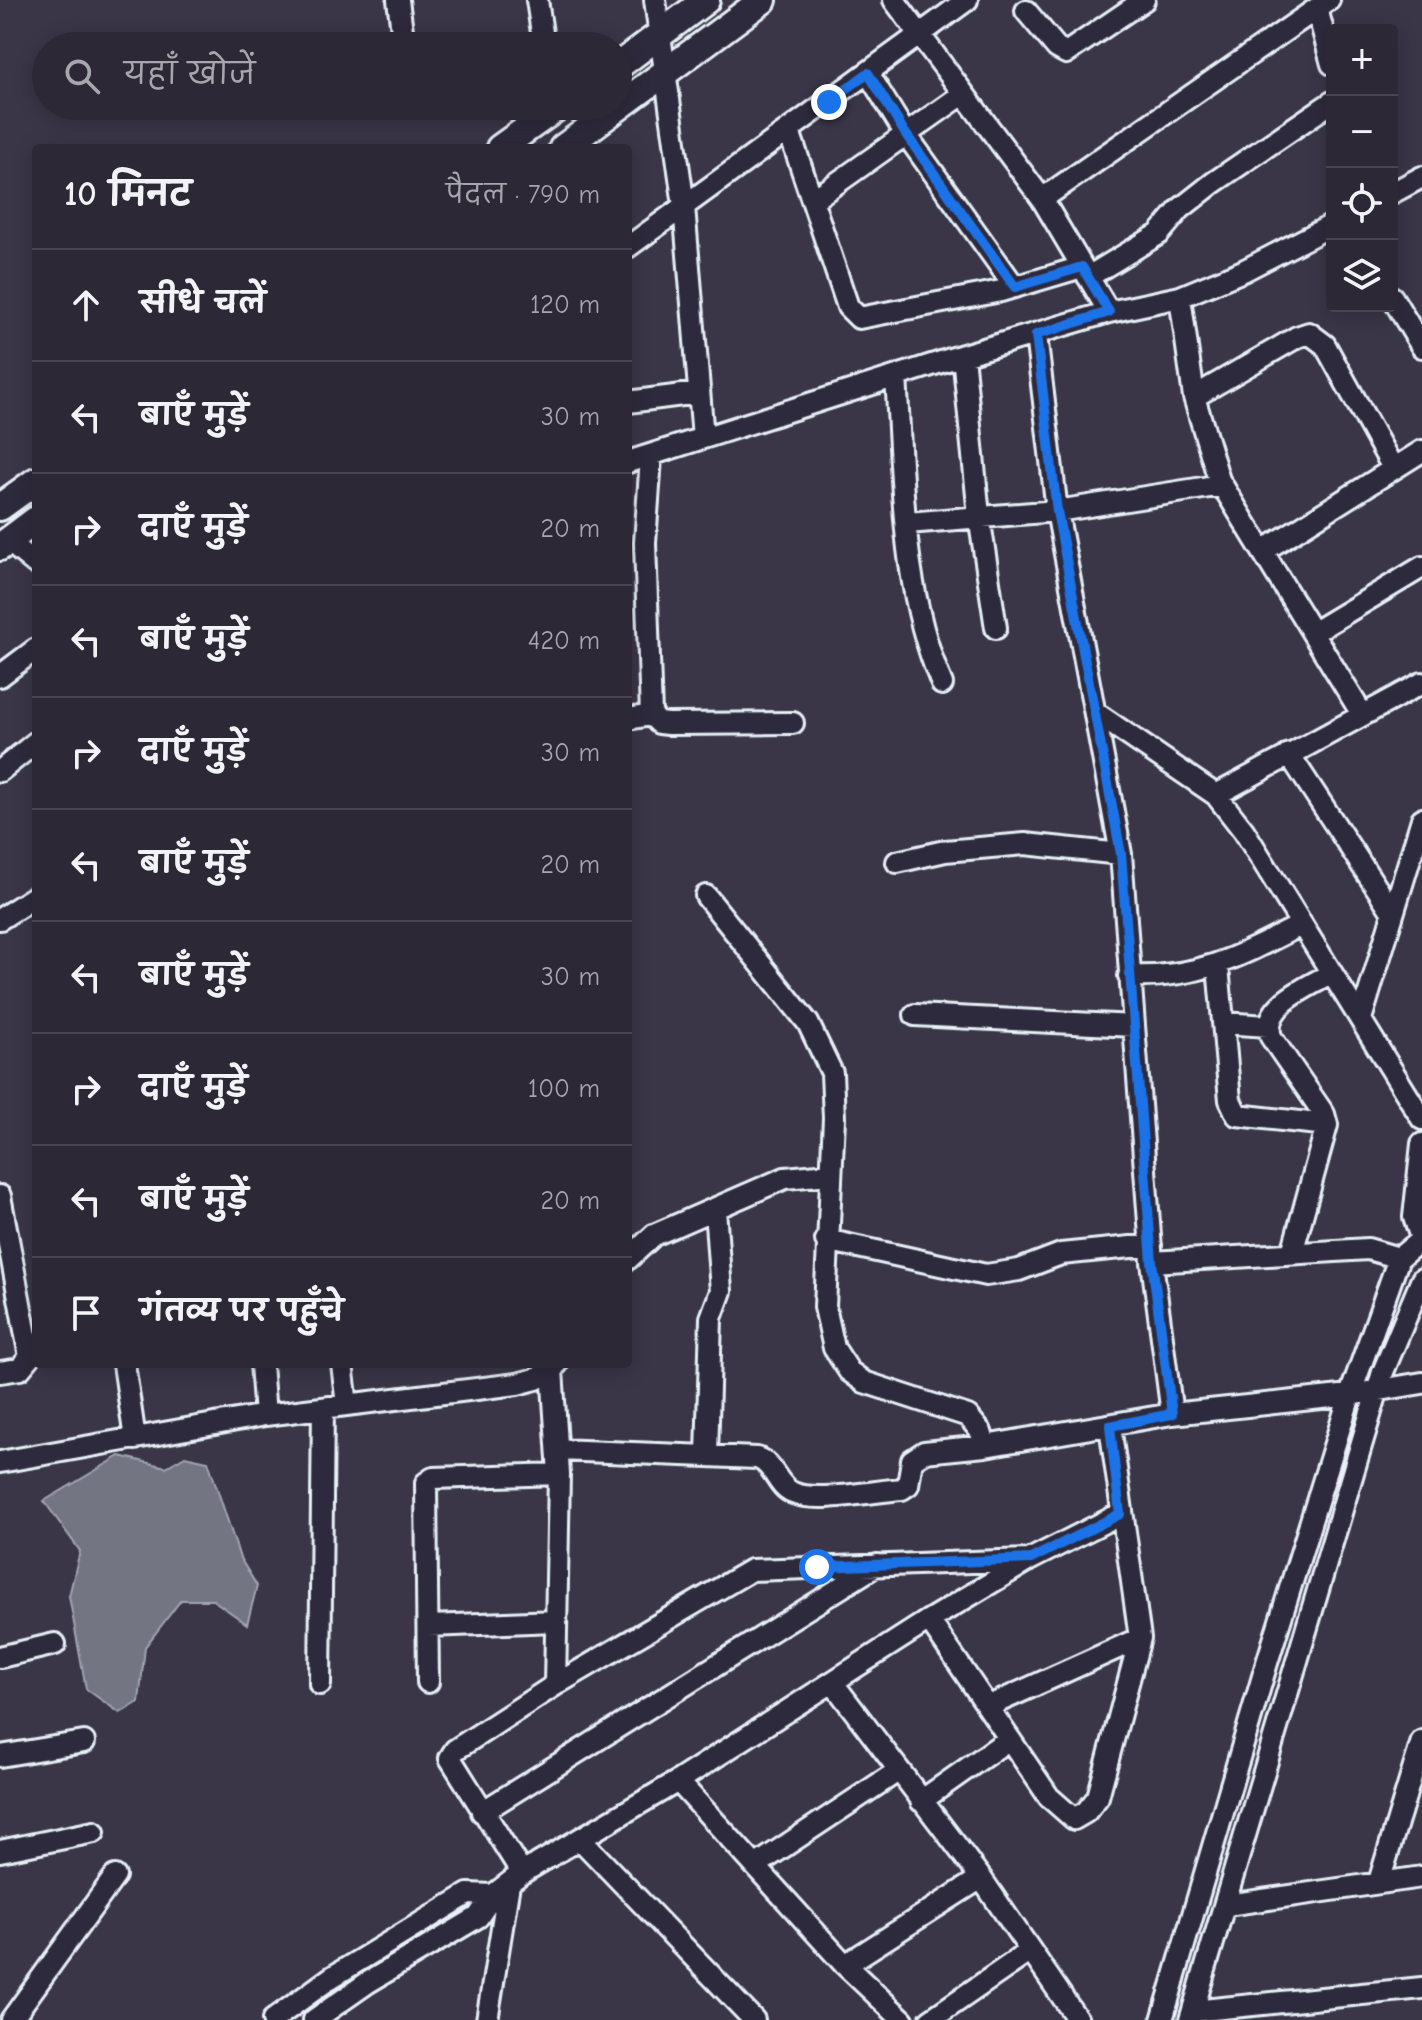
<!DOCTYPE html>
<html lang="hi">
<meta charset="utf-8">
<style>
body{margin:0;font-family:"Comic Neue","Playpen Sans Deva",sans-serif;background:#383442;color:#f1f3f6}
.controls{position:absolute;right:24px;top:24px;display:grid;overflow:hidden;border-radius:8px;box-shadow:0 4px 20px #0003}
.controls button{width:72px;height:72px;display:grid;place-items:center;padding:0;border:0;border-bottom:2px solid #484451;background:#2c2836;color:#f1f3f6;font:40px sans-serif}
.stop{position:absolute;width:24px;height:24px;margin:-18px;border:6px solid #1a73e8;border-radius:50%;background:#fff}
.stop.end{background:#1a73e8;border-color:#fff;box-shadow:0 2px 8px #0008}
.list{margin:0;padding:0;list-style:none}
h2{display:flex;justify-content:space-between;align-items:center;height:104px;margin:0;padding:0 32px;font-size:34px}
h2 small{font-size:26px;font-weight:400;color:#a6a6ad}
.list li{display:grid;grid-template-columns:52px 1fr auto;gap:24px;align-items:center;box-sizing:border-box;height:112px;padding:0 32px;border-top:2px solid #484451}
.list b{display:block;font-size:30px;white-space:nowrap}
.list em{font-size:26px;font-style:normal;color:#a6a6ad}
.icon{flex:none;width:44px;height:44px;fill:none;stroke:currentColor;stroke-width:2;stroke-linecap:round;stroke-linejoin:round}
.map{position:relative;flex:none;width:1422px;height:2020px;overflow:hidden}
.search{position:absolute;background:#2c2836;box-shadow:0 4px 20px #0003;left:32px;top:32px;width:600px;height:88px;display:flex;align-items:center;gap:20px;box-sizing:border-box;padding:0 28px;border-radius:44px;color:#a6a6ad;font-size:30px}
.panel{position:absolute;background:#2c2836;box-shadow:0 4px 20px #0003;left:32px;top:144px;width:600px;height:1224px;border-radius:8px}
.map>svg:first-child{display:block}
.water{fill:#737482;stroke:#a2a6b1;stroke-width:2}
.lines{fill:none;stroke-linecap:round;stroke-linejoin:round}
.minor-casing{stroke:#e8f1f8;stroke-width:26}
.major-casing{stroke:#e8f1f8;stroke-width:32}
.minor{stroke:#2f2a3d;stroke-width:20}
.major{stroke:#2f2a3d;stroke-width:26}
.route{stroke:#1a73e8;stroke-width:10}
</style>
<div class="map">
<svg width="1422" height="2020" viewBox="0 0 1422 2020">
<rect width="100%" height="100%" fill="#3a3648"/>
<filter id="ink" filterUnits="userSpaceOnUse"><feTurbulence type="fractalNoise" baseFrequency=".0125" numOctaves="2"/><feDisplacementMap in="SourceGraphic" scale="16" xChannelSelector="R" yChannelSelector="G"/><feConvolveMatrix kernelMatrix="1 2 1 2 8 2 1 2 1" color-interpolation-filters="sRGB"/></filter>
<g filter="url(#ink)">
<path class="water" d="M120 1456 166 1467 185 1456 208 1461 240 1558 257 1586 247 1624 213 1600H181L145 1647 139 1702 120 1713 86 1689 69 1596 80 1551 44 1501Z"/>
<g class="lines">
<g class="minor-casing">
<path id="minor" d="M398 0 404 46
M537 0 544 46
M655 0 684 206 703 438
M894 0 1042 199 1109 312
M1317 9 1332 64
M1026 11 1057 48 1066 53 1144 0
M868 73 905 133 1015 287
M789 131 848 307 859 318 1001 291 1082 267
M1392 193 1422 177
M1042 199 1329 0
M813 200 963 94
M628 247 967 0
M1088 277 1159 234 1180 209 1213 183 1332 102
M1180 297 1194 397 1219 480 1362 714
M1392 297 1422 347
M1036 335 1057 511 1121 854 1152 1262 1172 1414
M963 355 979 516 996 628
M896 377C903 480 901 589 942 684
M1194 397 1297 337 1309 333 1325 345 1393 468
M628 402 698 393
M651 457 645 543 651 715 659 723 668 724 793 723
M628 462 963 355 1109 312 1180 297 1243 271 1332 225
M907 523 1057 511 1222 485
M8 541 36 564
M1263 551 1422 451
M1314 632 1422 567
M0 676 36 649
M1096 713 1216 795 1244 831 1422 1119
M628 719 651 715
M1289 754 1393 913
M0 771 36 742
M1216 795 1422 683
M897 862 945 851 1025 844 1121 854
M706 896 808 1023 832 1073 834 1118 825 1307 834 1348 849 1371 864 1382 968 1416 981 1432 985 1446
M0 919 36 896
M1218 966 1230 1100 1237 1115 1327 1125
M1129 976C1199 979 1240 956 1301 925
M915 1015 1134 1026
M1361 1019 1422 819
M1223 1023 1268 1026
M1422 1144 1414 1217 1422 1241
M0 1196 30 1357 20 1369 0 1372
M826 1240 986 1275 1019 1270 1061 1254 1151 1245
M1292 1253 1327 1125 1324 1114 1271 1037C1261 1005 1307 988 1330 974
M628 1259 654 1235 785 1178 830 1174
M1152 1262 1368 1249 1399 1258
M124 1364 135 1439
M261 1364 265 1415
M342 1364 347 1405
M552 1370 559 1474 555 1685
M558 1450 757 1458C775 1464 776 1486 793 1493 816 1503 875 1491 902 1489L908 1485 912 1460 924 1452 985 1446 1172 1414 1350 1395 1422 1383
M707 1455 711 1318 721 1291 715 1209
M0 1462 265 1415 517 1384 536 1379 557 1364
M929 1620 1049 1797 1074 1819 1086 1812 1098 1797 1140 1638 1110 1426
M429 1626 555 1621
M0 1657 55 1644
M428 1682 426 1483 433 1478 559 1474
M833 1683 981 1878 1078 2020
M320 1684 323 1408
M989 1706 1140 1638
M0 1756 84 1742
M678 1781 845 1965 903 2020
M921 1801 1009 1739
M482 1812 877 1565
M582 1841 754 2020
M0 1851 94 1832
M755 1866 898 1771
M522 1873 450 1758 455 1750 555 1685 751 1570 1027 1560
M1379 1882 1422 1741
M1227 1905 1422 1877
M845 1965 981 1878
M1193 2011 1422 1988
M11 2020 115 1876
M273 2020 332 1977 468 1894 493 1895
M314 2020 367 1983 478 1917 493 1895 522 1873 678 1781 929 1620 1031 1559 1120 1514
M487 2020 509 1884
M930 2020 1030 1951
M1162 2020 1266 1666 1350 1395 1399 1258 1422 1239
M1190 2020 1383 1372 1422 1279"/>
</g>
<g class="major-casing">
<path id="major" d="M618 66 706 0
M500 148 559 106
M563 148 763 0
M0 507 36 481
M0 547 36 520"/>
</g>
<use href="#minor" class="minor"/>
<use href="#major" class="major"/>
</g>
</g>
<g class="lines" filter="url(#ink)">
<path class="route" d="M817 1567 1031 1559 1120 1514 1110 1426 1172 1414 1152 1262 1121 854 1057 511 1036 335 1109 312 1082 267 1015 287 905 133 868 73 829 102"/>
</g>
</svg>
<div class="controls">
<button>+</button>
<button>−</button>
<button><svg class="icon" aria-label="locate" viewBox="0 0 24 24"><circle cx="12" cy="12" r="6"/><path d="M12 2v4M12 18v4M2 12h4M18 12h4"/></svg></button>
<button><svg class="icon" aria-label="layers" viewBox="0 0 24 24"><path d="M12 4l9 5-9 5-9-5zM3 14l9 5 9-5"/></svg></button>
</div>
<div class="stop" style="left:817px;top:1567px"></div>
<div class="stop end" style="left:829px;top:102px"></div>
<div class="search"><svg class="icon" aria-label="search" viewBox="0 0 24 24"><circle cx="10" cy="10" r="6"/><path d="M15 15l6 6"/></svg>यहाँ खोजें</div>
<section class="panel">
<h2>10 मिनट<small>पैदल · 790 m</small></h2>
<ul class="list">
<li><svg class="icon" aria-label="ahead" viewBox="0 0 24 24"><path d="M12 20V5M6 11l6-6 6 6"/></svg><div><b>सीधे चलें</b></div><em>120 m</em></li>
<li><svg class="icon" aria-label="left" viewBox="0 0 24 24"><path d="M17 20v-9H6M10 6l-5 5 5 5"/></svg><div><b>बाएँ मुड़ें</b></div><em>30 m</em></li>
<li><svg class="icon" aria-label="right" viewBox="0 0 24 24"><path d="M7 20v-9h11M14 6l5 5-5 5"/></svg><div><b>दाएँ मुड़ें</b></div><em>20 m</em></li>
<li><svg class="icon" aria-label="left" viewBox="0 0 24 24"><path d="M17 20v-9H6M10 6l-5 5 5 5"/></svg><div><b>बाएँ मुड़ें</b></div><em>420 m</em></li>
<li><svg class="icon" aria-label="right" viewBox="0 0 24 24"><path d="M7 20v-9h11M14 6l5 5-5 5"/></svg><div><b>दाएँ मुड़ें</b></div><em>30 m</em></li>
<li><svg class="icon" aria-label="left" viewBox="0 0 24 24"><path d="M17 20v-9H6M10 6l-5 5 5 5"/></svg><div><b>बाएँ मुड़ें</b></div><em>20 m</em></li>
<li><svg class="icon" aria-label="left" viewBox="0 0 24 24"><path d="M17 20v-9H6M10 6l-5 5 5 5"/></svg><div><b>बाएँ मुड़ें</b></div><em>30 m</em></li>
<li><svg class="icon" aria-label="right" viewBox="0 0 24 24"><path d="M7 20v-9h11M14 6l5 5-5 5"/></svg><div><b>दाएँ मुड़ें</b></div><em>100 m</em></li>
<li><svg class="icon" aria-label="left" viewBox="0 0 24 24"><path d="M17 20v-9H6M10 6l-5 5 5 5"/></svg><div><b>बाएँ मुड़ें</b></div><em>20 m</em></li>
<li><svg class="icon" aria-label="arrive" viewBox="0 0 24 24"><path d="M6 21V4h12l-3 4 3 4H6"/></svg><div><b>गंतव्य पर पहुँचे</b></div></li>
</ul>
</section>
</div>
